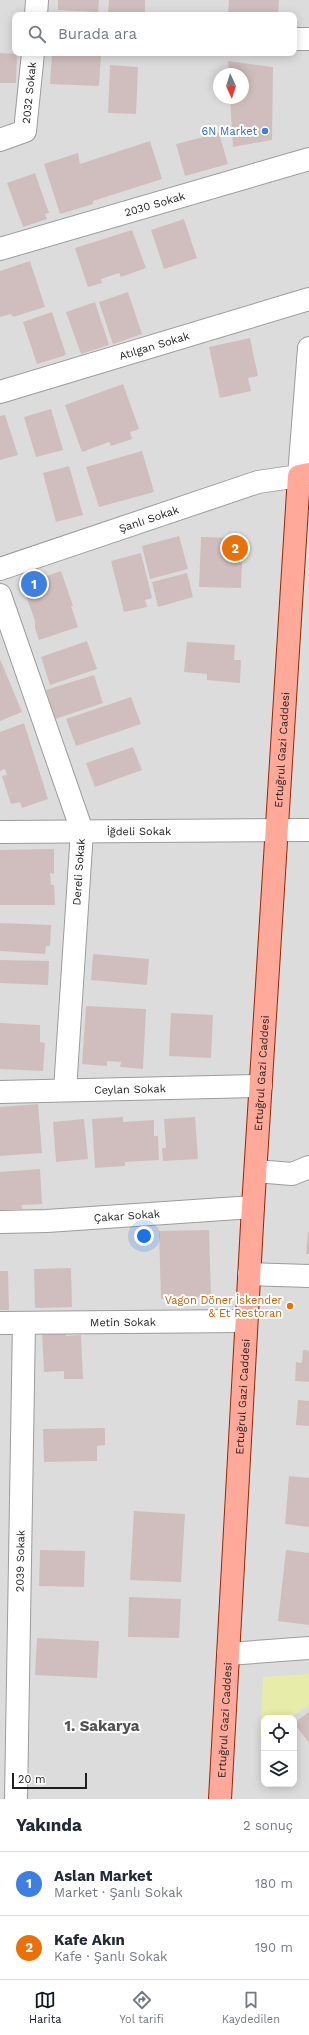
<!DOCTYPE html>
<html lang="tr">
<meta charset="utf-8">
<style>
body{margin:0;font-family:"Work Sans",sans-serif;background:#f6f6f7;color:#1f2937}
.controls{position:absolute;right:12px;bottom:12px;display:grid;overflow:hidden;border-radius:8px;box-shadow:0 2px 10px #0003}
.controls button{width:36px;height:36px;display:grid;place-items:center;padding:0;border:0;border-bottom:1px solid #e0e1e3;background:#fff;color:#1f2937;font:20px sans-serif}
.compass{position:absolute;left:213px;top:68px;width:36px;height:36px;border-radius:50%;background:#fff;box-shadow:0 2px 10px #0003;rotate:176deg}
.scale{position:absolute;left:12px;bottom:10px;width:75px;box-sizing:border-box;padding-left:4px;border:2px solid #1f1f1f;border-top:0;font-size:11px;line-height:14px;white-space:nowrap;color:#1f1f1f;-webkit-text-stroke:3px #fff;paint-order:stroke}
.you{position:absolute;left:144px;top:1236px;width:14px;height:14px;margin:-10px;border:3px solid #fff;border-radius:50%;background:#1a73e8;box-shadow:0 0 0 6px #1a73e833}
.badge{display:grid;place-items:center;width:26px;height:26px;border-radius:50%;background:#111827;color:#fff;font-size:13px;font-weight:700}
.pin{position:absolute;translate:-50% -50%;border:2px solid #fff;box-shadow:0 1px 4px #0006}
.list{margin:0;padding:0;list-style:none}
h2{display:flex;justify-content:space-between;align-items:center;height:52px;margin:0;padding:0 16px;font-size:17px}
h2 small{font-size:13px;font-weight:400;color:#747a83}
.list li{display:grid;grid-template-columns:26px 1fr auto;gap:12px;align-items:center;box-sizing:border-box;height:64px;padding:0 16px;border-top:1px solid #e0e1e3}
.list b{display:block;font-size:15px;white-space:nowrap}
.list p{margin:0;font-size:13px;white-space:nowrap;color:#747a83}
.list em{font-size:13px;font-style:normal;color:#747a83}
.icon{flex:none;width:22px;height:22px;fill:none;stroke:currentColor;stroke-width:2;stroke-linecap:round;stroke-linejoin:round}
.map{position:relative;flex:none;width:309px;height:1799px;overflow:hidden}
.search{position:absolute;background:#fff;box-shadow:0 2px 10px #0003;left:12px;right:12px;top:12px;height:44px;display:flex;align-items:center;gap:10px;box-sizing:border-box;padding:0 14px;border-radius:8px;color:#747a83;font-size:15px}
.sheet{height:180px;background:#fff}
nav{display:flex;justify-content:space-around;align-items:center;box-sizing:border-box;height:56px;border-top:1px solid #e0e1e3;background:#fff;font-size:11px;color:#747a83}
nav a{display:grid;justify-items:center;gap:2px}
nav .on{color:#111827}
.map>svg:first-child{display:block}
.residential{fill:#dddcdc;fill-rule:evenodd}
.grass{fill:#e7eca9}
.building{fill:#d0bebe}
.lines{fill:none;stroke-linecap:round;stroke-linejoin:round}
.minor-casing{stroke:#9c9c9c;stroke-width:24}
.major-casing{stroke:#9a2500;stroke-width:24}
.minor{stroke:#fff;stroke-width:22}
.major{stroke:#ffa99b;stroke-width:22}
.shop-dot{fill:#3f7fe0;stroke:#fff;stroke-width:1.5}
.food-dot{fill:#e8710a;stroke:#fff;stroke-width:1.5}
.labels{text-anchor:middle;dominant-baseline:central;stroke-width:4;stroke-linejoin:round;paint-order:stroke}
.street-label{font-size:11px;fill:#1f1f1f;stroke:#fff}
.shop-label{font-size:11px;fill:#366cbe;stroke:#fff;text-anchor:end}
.food-label{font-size:11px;fill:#c56008;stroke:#fff;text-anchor:end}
.district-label{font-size:15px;font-weight:bold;fill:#525252;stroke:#fff}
</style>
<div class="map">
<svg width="309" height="1799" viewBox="0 0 309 1799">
<rect width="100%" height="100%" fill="#f0e7e5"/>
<path class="residential" d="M0 0H309V1799H0ZM15 15H294V53H15ZM219 74H243V98H219ZM264 1718H294V1784H264Z"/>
<path class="grass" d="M309 1674V1705L290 1718H264V1736L260 1738 263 1677Z"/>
<path class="building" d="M58 0H99L98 12 58 10Z
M109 0H145V14L108 13Z
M229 0H279L278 15H228Z
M0 53 17 54 16 83H0Z
M52 53 101 54 99 86 50 84Z
M228 61 273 67 272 140 233 147 230 98H243V74H229Z
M110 65 138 67 136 114 108 113Z
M219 133 228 164 185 176 176 144Z
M150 141 162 179 93 201V204L60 214 44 164 78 153 80 164Z
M35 173 49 213 45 214 47 219 23 227 7 183Z
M184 219 197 258 164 269 151 230Z
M132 230 146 268 121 277 119 273 101 279 102 283 88 287 75 248Z
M30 261 45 307 13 317 11 314 0 317V271Z
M128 292 142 334 113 344 99 302Z
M95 302 109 345 81 354 66 312Z
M52 312 66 355 37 364 23 322Z
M250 338 258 376 248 378 251 391 220 398 209 347Z
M123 384 139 429 130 432 132 439 111 446 109 442 82 452 65 405Z
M51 409 63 450 36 457 24 417Z
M5 415 18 455 0 460V416Z
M142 451 154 492 99 507 86 467Z
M69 466 83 515 56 522 43 473Z
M179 536 188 569 150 579 142 546Z
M201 537 243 538 241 588 199 587Z
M141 553 152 598 145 600 147 607 124 612 111 561Z
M61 571 73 606H71L78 627 39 640 35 628V621L22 585Z
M187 573 193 597 158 607 152 582Z
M87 641 97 669 50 685 41 657Z
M187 642 235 645 234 660H241L240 683 207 680V674L184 672Z
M0 659 22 712 0 721Z
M94 675 103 703 55 719 46 690Z
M131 697 141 724 76 746 66 719Z
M24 723 48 799 22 808 20 802 11 804 2 776 7 775 5 769 0 771V732Z
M133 747 142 770 95 787 86 763Z
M54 849V874L50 873 51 885H54L55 905H0V850Z
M0 923 51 925 50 946H46L45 954 0 951Z
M93 954 149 959 147 985 91 980Z
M0 960 49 961 48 985 0 983Z
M86 1006 146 1009 143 1069 120 1067 121 1062 107 1061V1066L82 1064Z
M171 1013 213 1015 211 1058 169 1056Z
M0 1023 40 1025V1042L45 1043 43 1071 0 1069Z
M38 1104 42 1153 0 1156V1107Z
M123 1117V1122L154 1120V1136H158L159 1160 125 1162V1166L95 1168 92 1119Z
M195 1117 198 1159 163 1161 162 1148H166L164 1119Z
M84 1119 88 1159 56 1162 53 1122Z
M40 1169 42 1204 22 1205V1209L0 1210V1172Z
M209 1230 211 1297 161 1299 159 1231Z
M308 1232H309V1254H306Z
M71 1268 72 1307 35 1308 34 1269Z
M0 1271H8L9 1310H0Z
M66 1331V1336L81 1335 83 1379H64V1371L44 1372 42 1333Z
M303 1350 309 1351V1382L295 1381 296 1362 302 1363Z
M298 1400 309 1401V1426L296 1425Z
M105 1428V1445L97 1446V1461L44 1462 43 1429Z
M289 1476 309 1478V1527L285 1524Z
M134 1511 185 1514 181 1582 130 1580Z
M40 1550 85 1551 84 1587 39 1586Z
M286 1550 309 1553V1625L278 1621Z
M129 1597 181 1599 179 1638 128 1637Z
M37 1638 99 1641 97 1678 35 1675Z
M309 1712V1743L294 1723Z"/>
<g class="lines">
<g class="minor-casing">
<g id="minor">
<path d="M36 15 37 0"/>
<path d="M294 39H309"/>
<path id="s1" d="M0 140 25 131 33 53"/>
<path id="s2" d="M0 249 309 159"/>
<path id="s3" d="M0 392 309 299"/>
<path id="s4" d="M0 569 258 482 299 476 309 348"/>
<path d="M0 595 82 831 65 1090"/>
<path id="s5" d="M0 832 309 830"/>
<path id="s6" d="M0 1092 261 1086"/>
<path d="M256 1171 292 1174 309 1167"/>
<path id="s7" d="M0 1222 47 1221 253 1207"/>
<path d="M249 1274 309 1276"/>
<path id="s8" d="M0 1323 246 1321"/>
<path d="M228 1654 309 1648"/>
<path id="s9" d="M16 1799 24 1323"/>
</g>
</g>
<g class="major-casing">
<g id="major">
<path id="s10" d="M220 1799 253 1207 299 476 309 474"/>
</g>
</g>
<use href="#minor" class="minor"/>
<use href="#major" class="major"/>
</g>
<circle class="shop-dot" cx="265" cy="131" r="4"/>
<circle class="food-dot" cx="290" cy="1306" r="4"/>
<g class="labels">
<g class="street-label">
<text stroke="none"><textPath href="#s1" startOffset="65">2032 Sokak</textPath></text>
<text stroke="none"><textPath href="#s2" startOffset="161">2030 Sokak</textPath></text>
<text stroke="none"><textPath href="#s3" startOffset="161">Atılgan Sokak</textPath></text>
<text stroke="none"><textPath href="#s4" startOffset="157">Şanlı Sokak</textPath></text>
<text stroke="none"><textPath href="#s10" startOffset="1051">Ertuğrul Gazi Caddesi</textPath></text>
<text stroke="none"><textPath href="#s5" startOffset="139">İğdeli Sokak</textPath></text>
<text transform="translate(79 872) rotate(-86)">Dereli Sokak</text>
<text stroke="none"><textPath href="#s10" startOffset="727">Ertuğrul Gazi Caddesi</textPath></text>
<text stroke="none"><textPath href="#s6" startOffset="130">Ceylan Sokak</textPath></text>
<text stroke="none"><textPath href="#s7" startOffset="127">Çakar Sokak</textPath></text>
<text stroke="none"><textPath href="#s8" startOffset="123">Metin Sokak</textPath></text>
<text stroke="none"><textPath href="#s10" startOffset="403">Ertuğrul Gazi Caddesi</textPath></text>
<text stroke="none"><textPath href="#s9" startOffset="238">2039 Sokak</textPath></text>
<text stroke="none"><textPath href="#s10" startOffset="79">Ertuğrul Gazi Caddesi</textPath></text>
</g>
<g class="shop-label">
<text x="257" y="131">6N Market</text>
</g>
<g class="food-label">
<text x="282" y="1300">Vagon Döner İskender<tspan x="282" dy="13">&amp; Et Restoran</tspan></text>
</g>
<g class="district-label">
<text x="102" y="1726">1. Sakarya</text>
</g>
</g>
</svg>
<div class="controls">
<button><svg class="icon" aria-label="locate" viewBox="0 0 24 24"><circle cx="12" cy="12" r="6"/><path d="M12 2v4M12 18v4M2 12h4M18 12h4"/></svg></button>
<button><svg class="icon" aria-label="layers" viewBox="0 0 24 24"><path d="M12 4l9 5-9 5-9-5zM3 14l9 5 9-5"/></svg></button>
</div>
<svg class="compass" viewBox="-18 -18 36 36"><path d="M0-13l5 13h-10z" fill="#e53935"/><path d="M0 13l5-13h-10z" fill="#747a83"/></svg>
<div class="scale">20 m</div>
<div class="you"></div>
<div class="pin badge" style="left:34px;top:584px;background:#3f7fe0">1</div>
<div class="pin badge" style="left:235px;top:548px;background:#e8710a">2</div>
<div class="search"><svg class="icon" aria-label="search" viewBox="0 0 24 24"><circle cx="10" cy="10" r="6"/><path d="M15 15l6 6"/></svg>Burada ara</div>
</div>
<section class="sheet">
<h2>Yakında<small>2 sonuç</small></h2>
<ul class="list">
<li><span class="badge" style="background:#3f7fe0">1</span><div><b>Aslan Market</b><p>Market · Şanlı Sokak</p></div><em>180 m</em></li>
<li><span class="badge" style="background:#e8710a">2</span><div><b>Kafe Akın</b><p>Kafe · Şanlı Sokak</p></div><em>190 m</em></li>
</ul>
</section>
<nav>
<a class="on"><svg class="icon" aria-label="map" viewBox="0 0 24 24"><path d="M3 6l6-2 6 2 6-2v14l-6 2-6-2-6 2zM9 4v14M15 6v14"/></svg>Harita</a>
<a><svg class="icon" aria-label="directions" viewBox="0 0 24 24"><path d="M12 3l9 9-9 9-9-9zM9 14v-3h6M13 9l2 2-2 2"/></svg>Yol tarifi</a>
<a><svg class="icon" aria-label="saved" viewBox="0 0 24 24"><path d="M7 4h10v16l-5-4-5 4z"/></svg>Kaydedilen</a>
</nav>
